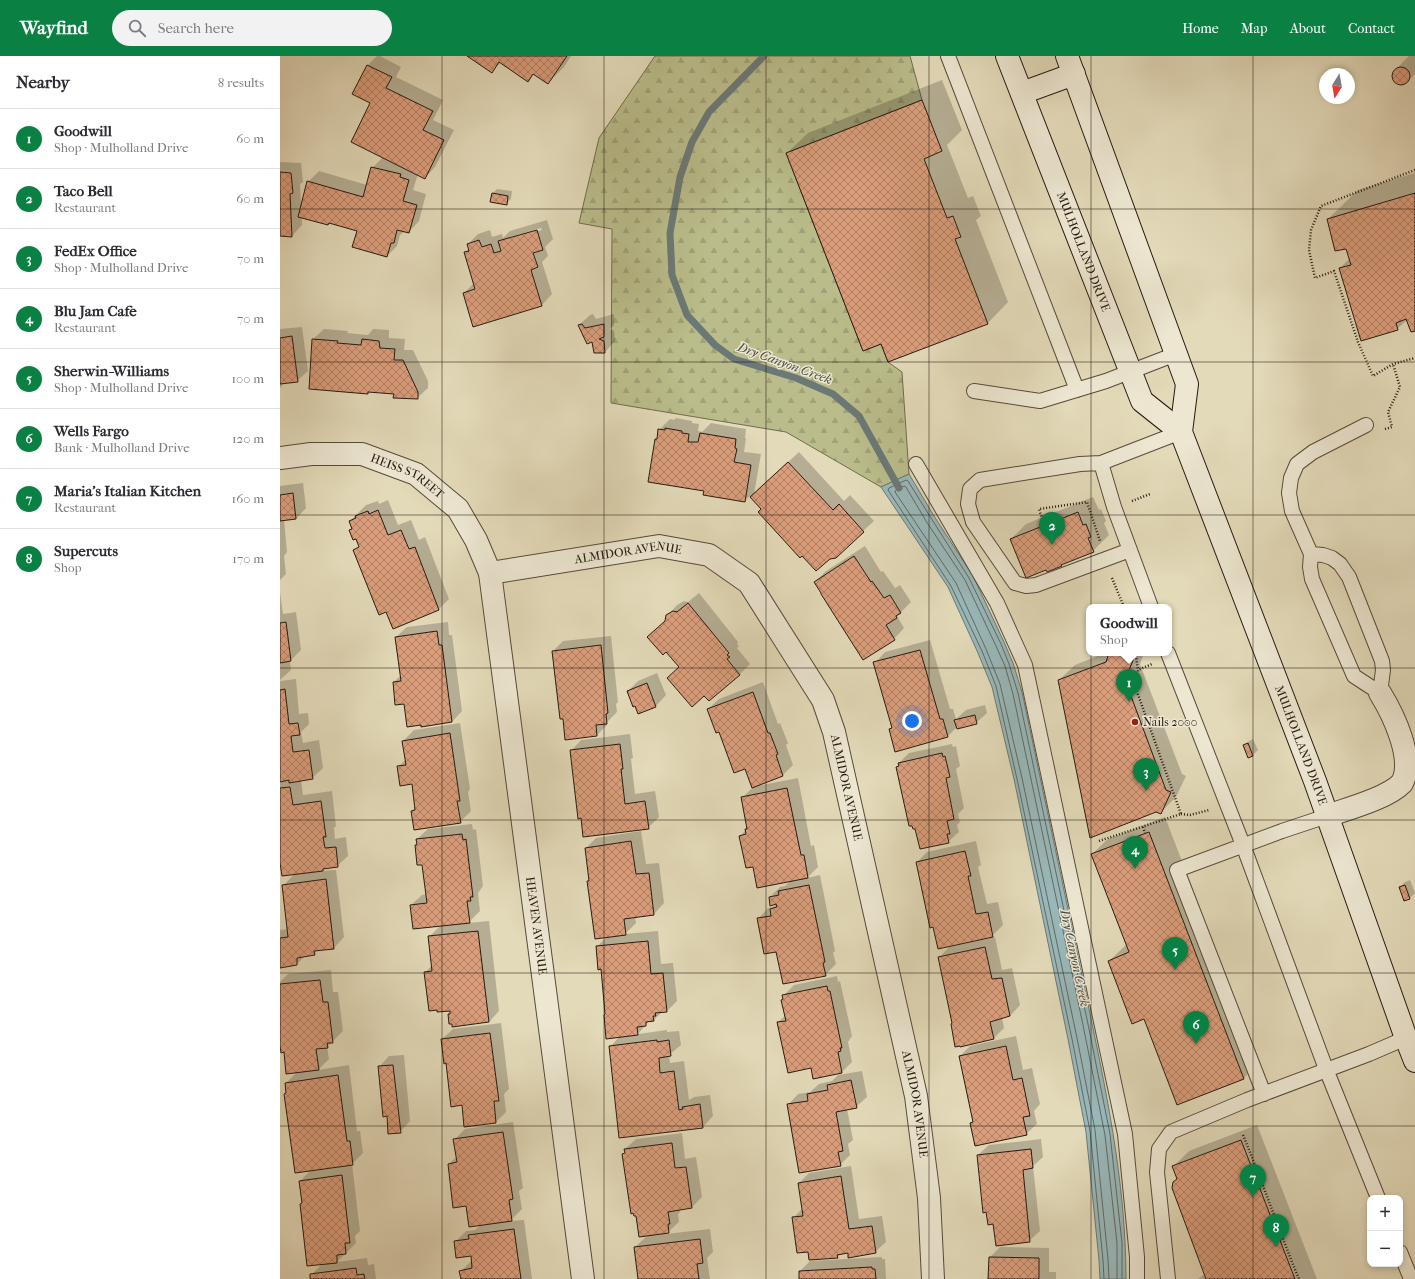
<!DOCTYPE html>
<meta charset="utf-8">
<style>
body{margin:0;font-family:"IM FELL French Canon",serif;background:#f2f2f3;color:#2b2b33}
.controls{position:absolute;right:12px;bottom:12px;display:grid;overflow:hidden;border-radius:8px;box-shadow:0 2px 6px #0003}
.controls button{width:36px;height:36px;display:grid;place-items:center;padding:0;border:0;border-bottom:1px solid #e1e1e2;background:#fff;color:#2b2b33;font:20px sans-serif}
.compass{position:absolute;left:1039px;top:12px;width:36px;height:36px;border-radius:50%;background:#fff;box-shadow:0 2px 6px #0003;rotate:191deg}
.you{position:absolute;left:632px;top:665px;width:14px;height:14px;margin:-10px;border:3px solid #fff;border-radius:50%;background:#1a73e8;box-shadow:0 0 0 6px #1a73e833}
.badge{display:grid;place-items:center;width:26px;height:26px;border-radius:50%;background:#0b8043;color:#fff;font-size:13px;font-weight:700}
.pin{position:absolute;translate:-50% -33px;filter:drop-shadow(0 1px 2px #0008)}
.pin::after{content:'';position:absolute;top:21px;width:14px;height:12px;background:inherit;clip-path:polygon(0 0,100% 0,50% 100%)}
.popup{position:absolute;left:806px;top:548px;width:86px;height:52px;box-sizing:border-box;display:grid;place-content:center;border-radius:8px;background:#fff;filter:drop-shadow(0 1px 3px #0005);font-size:13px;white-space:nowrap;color:#7c7c81}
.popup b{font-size:15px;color:#2b2b33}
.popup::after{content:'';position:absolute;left:50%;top:100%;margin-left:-8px;border:8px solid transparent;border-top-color:#fff}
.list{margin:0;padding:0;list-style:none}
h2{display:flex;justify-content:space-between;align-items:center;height:52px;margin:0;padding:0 16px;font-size:17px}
h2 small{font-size:13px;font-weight:400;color:#7c7c81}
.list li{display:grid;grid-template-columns:26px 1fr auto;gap:12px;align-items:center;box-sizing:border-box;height:60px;padding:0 16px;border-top:1px solid #e1e1e2}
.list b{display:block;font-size:15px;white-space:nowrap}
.list p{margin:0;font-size:13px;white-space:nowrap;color:#7c7c81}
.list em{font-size:13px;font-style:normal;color:#7c7c81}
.icon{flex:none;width:22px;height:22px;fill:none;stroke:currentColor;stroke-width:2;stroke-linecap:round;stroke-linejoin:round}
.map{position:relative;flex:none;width:1135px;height:1223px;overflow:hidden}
header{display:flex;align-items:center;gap:24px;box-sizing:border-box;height:56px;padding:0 20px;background:#0b8043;color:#fff}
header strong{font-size:19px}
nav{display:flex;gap:22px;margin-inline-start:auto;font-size:14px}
.search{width:280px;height:36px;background:#f2f2f3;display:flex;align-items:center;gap:10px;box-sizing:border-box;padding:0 14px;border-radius:22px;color:#7c7c81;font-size:15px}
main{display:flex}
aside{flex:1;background:#fff}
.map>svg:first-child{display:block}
.forest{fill:url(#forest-firs);stroke:#706c4e}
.water{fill:#99b8ba;stroke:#6b7976}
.shadow{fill:#0003;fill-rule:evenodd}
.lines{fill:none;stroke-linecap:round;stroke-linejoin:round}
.shore{stroke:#606965;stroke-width:1}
.stream{stroke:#6b7976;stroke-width:7}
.building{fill:url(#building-cross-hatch);stroke:#271a10}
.service-casing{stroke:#564a3a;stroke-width:16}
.minor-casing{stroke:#564a3a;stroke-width:24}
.secondary-casing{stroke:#271a10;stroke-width:24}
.path{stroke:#271a10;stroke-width:2.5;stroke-dasharray:1 2;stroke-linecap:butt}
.service{stroke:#ede7d2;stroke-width:14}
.minor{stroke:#ede7d2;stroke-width:22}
.secondary{stroke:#ede7d2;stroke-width:22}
.grid{fill:none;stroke:#271a10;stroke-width:1;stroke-opacity:0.55}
.poi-dot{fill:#8f2418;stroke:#ede7d2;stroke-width:1.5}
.labels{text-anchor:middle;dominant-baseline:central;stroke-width:3;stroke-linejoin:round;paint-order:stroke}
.street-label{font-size:12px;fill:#271a10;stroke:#ede7d2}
.poi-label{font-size:12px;fill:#271a10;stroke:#ede7d2;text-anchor:start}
.water-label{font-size:13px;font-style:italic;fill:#494943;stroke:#ede7d2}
</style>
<header>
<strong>Wayfind</strong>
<div class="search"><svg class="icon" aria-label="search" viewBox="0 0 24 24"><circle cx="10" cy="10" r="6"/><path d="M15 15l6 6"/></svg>Search here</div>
<nav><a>Home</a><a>Map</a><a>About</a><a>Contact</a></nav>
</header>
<main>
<aside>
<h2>Nearby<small>8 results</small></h2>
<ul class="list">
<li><span class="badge">1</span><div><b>Goodwill</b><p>Shop · Mulholland Drive</p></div><em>60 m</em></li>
<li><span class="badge">2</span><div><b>Taco Bell</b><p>Restaurant</p></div><em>60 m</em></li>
<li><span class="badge">3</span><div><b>FedEx Office</b><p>Shop · Mulholland Drive</p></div><em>70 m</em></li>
<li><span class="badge">4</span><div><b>Blu Jam Cafe</b><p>Restaurant</p></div><em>70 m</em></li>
<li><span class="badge">5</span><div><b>Sherwin-Williams</b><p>Shop · Mulholland Drive</p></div><em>100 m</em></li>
<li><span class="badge">6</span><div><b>Wells Fargo</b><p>Bank · Mulholland Drive</p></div><em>120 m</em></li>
<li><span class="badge">7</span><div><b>Maria's Italian Kitchen</b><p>Restaurant</p></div><em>160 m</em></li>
<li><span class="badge">8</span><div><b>Supercuts</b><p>Shop</p></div><em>170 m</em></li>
</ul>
</aside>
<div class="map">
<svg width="1135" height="1223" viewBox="0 0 1135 1223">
<defs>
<pattern id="forest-firs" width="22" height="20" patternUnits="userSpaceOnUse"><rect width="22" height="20" fill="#babd8b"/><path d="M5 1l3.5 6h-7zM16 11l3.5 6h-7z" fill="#a0a277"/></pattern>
<pattern id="building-cross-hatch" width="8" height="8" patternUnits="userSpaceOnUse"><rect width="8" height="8" fill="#db9e7c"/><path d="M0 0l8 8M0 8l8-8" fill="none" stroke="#b28064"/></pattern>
</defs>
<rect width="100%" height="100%" fill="#e3dab9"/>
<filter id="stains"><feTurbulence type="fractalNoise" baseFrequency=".005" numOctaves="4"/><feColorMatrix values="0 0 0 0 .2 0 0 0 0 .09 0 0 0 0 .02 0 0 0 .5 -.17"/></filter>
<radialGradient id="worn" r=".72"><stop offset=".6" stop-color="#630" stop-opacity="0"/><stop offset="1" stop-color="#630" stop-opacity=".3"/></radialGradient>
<path class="forest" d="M375 0H630L642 44 506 97 583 295 601 288 608 306 622 316 629 418 601 431 506 376 331 347 332 173 299 167 319 82Z"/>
<path class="water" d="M629 418 654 460 693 520 724 586 733 607 742 636C763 735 784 834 805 934 825 1029 846 1125 846 1223H820L819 1204 806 1076 788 983 734 723 712 631 698 597 668 531 601 431Z"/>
<path class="shadow" d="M97 0H100L121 11 116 21 163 44 153 64 174 74 155 111 145 122 138 118 133 134 146 138 139 165 129 176H124L120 179 117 190 107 200 78 174 50 166 48 168 22 161V169L12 180 0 179V106L21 107 23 126 20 128 21 149 28 126 39 115 87 129 92 112 103 101 91 47 88 9Z
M189 0H291L284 11 268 27 255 17 248 24 221 6 212 15Z
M1129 0H1135V18L1128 25 1122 28 1116 26 1113 21 1115 14Z
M662 24 682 74 667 89 688 142 693 140 701 160 696 164 728 246 708 267 609 305 602 286 507 97 528 77Z
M1135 117V274L1127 264 1117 273 1060 212 1070 202 1067 192 1048 163 1078 134Z
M217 133 232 135 231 143 226 148 212 138Z
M267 164 273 183 265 191 268 200 262 206 272 238 262 249 194 269 184 237 195 226 185 196 189 193 188 188 198 178 210 174 212 181 222 178 223 182 230 175ZM261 172 262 174 230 183V181Z
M313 258 316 263 334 258V269L330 273 334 275 335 285 325 296 299 269 310 259Z
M22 271 28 315 17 325 5 326 0 332V273Z
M44 273 68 275 67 277 88 279 93 273 109 274V282L125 283 124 294H133L148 325V332L137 342 115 337 33 283Z
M396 362 412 365V367L419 368 418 375 422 376 431 367 466 373 465 382H466L464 396 481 398 474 438 519 396 564 445 570 439 594 465 583 475 522 498 470 440 464 445 425 434 376 383 378 381 379 374 390 363 394 364Z
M23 427 26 452 16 463 4 464 7 496 4 500 6 518 0 524V430Z
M813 441 819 454 821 453 826 465 824 467 829 479 813 495 785 506 781 510 731 483 746 468Z
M108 444 118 469 131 464 139 484 145 481 169 543 159 553 113 571 107 555 75 494 80 489 77 481 70 474 72 472 70 465 86 449 98 445 99 448Z
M585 490 601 516 603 515 615 532 620 529 631 546 617 560 624 572 614 583 535 526 546 515Z
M0 536 3 558 16 556 21 594 10 605 11 614 0 624Z
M419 537 458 586 457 588 459 590 457 592 470 608 460 618 429 643 387 595 368 581 386 564 387 560 397 549 404 545 408 546Z
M168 566 169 579H172L182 655 172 666 142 668 125 647 114 626 121 619 116 581 127 571Z
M331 580 338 646 336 648 337 656 327 666V669L317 679 286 683 273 595 283 585Z
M650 584 670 653H673L676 663 686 654 705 649 707 657 696 667 676 672 668 680 616 695 610 673 612 671 595 607 605 596Z
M825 597H864L860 608 902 718 906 720 896 741 880 757 779 624 795 609Z
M377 617 386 639 376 650 358 657 348 635 358 625Z
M16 623 19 658 28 657 29 668 21 676 23 687 39 684 43 712 32 722 21 724 23 739 52 735 56 770 54 772 55 783 66 781 68 800 57 810 45 812 42 815 56 814 64 881 54 892 39 893 34 898 26 899 17 908 0 910V874L8 873 4 829 15 817 0 799V727L3 724 0 725V625Z
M483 626 498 668 500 667 508 687 506 689 513 709 503 719 476 729 477 730 518 722 531 790 534 789 538 811 527 822 540 819 555 895 553 897 556 908 545 919 497 895 478 863 488 852 493 851 497 847 490 841 500 831 505 830 510 825 474 810 460 780 468 772 462 742 473 731 466 711 439 675 428 653 439 643Z
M180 667 190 733 188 736 191 755 180 766 132 755 136 751 133 727 118 711 126 703 123 685 134 674Z
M350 678 353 702 351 703 355 738 375 735 379 761 368 772 302 761 291 695 301 684Z
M973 683 978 694 973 699 969 700 964 690 969 685Z
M672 688 673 691 676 690 680 710 676 713 684 752 678 758 680 766 677 769 679 776 668 786 617 711 620 709 619 707 629 697Z
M885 761 979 1006 964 1022 865 962 829 905 847 888 812 798 828 783Z
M192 768 193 774 196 773 203 830 198 837 200 855 188 867 209 865 219 955 209 966 169 959 171 957 145 917 152 909 149 881 161 869 131 849 142 839 147 838 143 808 136 789 138 787 137 783 148 773Z
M361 775 366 808 379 807 384 847 374 858 355 860 356 867 345 878 378 875 381 908 393 907 397 945 387 955 382 956 374 964H370L358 978 387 974V976L399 975 401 989 389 999 390 1007 404 1005 409 1044 414 1041 430 1039 433 1060 423 1071 340 1081 330 991 340 980 326 958 322 912 317 891 327 880 308 826 310 824 306 792 316 782Z
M696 785 701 809 698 811 707 848 718 846 723 869 712 880 637 806 647 796Z
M1130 824 1135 837 1130 842 1125 844 1120 831 1125 826Z
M715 881 722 914 732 912 740 949 730 960 722 962 724 972 713 983 659 902 669 891Z
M51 914 53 936H58L63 975 47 991 49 1003 38 1014 69 1009 77 1075H80L83 1097 72 1108 80 1175 75 1180 76 1187 57 1206 87 1202 88 1209 94 1208 96 1223H31V1219L42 1208 21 1148 23 1146 20 1125 32 1113 5 1038 7 1036 6 1027 17 1016 5 995 0 980V926L8 918Z
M557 920 558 926 560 925 572 980 568 986 572 1006 562 1016 532 1011 498 966 506 959 503 940 514 929Z
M221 967 229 1033 224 1038 226 1056 216 1066 185 1070 183 1048 162 983 173 973Z
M736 980 743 1014 752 1012 760 1048 754 1055 757 1068 746 1078 694 1065 680 1000 690 990Z
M124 999 130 1065 120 1076 107 1059 99 1011 109 1000Z
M582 1015 587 1041 576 1051 567 1053 573 1084 568 1088 570 1099 560 1109 508 1049 518 1038 530 1036 539 1028 552 1025 558 1019Z
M233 1066 243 1132 239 1135 242 1153 230 1165 244 1164 252 1223H182L181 1215 192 1204 191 1199 175 1186 186 1175 195 1174 200 1169 187 1149 169 1108 177 1100 174 1084 185 1073Z
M977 1069 1037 1223H918L925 1218 894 1126 898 1122 893 1111 909 1095Z
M402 1077 405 1103 416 1101 422 1141 411 1152 399 1153 400 1156 398 1158 399 1166 386 1178 430 1173 433 1196 427 1202 430 1223H359L355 1191 368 1179 357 1159 343 1098 346 1095 345 1093 356 1083Z
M761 1083 763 1101 753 1110 760 1175 749 1185 714 1167 698 1099 709 1089Z
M571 1110 579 1163 602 1160 606 1186 595 1196H569L562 1197 557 1201 529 1195 513 1162 523 1152 519 1127 529 1117Z
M720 1191 769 1192V1216H776V1223H709L710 1201Z
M602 1201V1203H605L606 1223H520V1215L530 1205Z"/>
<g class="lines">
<path class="shore" d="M824 1223 823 1204 810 1075 792 983 737 723 716 630 702 595 671 530 608 434 609 432 626 424 628 425 651 462 689 522 721 588 729 608 738 637 808 968 830 1078 842 1187V1223
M829 1223 828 1203 815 1074 797 982 742 722 720 628 706 593 676 527 615 436 616 434 624 430 626 431 646 465 685 524 716 590 725 610 733 638 803 969 825 1079 837 1187V1223"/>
<path class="stream" d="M484 0 429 56 412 86 400 121 390 177 392 219 407 259 435 289 454 303 516 322 553 338 579 360 619 432"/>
</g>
<path class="building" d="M187 0H287L268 28 253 18 248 26 219 6 212 17Z
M87 9 112 21 106 32 153 55 143 74 164 84 145 123 71 86 90 47 72 38Z
M1112 20a9 9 0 1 1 18 0a9 9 0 1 1-18 0Z
M642 44 662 95 644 103 667 162 673 160 681 181 675 183 708 268 608 306 601 288 583 295 506 97Z
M91 111 121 118 120 121 129 124 123 145 137 149 129 177 117 174 114 187H111L107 201 72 191 77 175 49 167 48 169 18 161 27 125 83 141Z
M0 116 11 117 13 137 10 138 12 181 0 180Z
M212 137 228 140 227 149 210 146Z
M1135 137V275L1131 276 1126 263 1116 267 1118 274 1081 285 1059 212 1071 209 1066 193 1055 195 1047 163Z
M257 174 263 194 253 197 258 211 251 214 262 250 193 271 183 237 195 233 184 196 189 195 187 188 199 184 202 191 211 188 214 197 221 195 218 185Z
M302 268 305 272 324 268V281L319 283 324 285 325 297H314L312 286 307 288 298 269Z
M12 280 18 326 0 328V282Z
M32 283 58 285 57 287 81 289 82 283 99 285 100 292 115 293 114 304H123L138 336V343L113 342 114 338 88 336V338L29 333Z
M385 372 402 375V377L409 378 408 386H418L420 377 456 383 455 392 457 393 454 406 471 409 465 446 423 439 424 435 368 426 375 383H377L378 373 385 374Z
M508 406 553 454 559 448 584 476 556 502 550 503 536 515 522 500 520 502 478 456 481 453 470 441Z
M13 437 16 463 0 465V439Z
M98 454 108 479 121 474 129 493 135 491 159 554 113 573 106 556 99 559 73 494 79 491 76 483 73 484 69 474 72 473 69 465 76 462 75 460 88 455 89 458Z
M798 456 803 469 806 468 811 481 808 482 814 496 781 509 782 510 767 516 766 514 746 522 730 483Z
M574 500 591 526 592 525 604 542 610 539 621 557 616 560 617 562 606 569 615 584 583 604 541 538V537L534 526Z
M408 547 449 597 447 599 450 601 447 603 460 619 429 645 424 640 412 651 387 622 399 611 386 596 383 599 367 581 385 565 386 559 393 555 397 556Z
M6 566 11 605 0 607V567Z
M157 575 159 589H162L172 666 141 671V669L127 671 124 648 115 649 113 626 121 625 115 581Z
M321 589 328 657 326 658 327 668 316 669 317 680 285 684 283 663H280L272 595Z
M640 594 660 663H663L668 681 615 696 609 673 612 672 593 606Z
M829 597H842L854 602 845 624 886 734 891 736 881 758 876 756 810 782 778 624 826 606Z
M367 627 376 651 358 658 355 650 353 651 347 635Z
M5 633 9 668 18 667 20 679 11 680 13 696 29 694 33 723 9 727V724L0 726V634Z
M473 636 488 677H490L498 698 496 699 503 720 472 732 465 713 454 717 439 676 436 677 427 653Z
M695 659 697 668 677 673 674 664Z
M170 677 180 745H177L181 767 134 774 131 755 135 754 132 728 120 730 117 710 126 709 122 685Z
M968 687 973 700 968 702 963 689Z
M340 688 343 713H341L345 748 365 745 369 773 303 781 301 762 298 763 290 694Z
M662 697 663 701 665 700 670 721 666 722 674 763 667 765 670 778H667L669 787 640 793 635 773H633L632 770H629L616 711 619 710 618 707Z
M10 731 13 749 41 745 46 781H43L45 792 56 791 58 811 43 813V815L2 820 0 807V732Z
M507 732 521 799H524L528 822 477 832 473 811 466 812 459 780 466 778 465 773H467L461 741Z
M869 776 964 1023 897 1049 864 963 852 968 828 905 849 896 811 798Z
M182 778 183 784 186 783 193 841H190L191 845H187L190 867 133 873 130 849 147 847 142 809H137L135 789H137L136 783Z
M351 785 356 818 369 817 374 859 344 863 346 879 315 883 307 825H309L305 792Z
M685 795 691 820H688L696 858 708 856 713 881 658 893 653 871 650 872 636 806Z
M46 823 54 893 34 895 35 899 17 902V909L0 912V882L8 881 2 829Z
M529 829 545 906 543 907 546 920 503 928 496 896 484 898 477 862 491 860 490 853 497 851 496 848 490 850 489 841 499 839 498 835Z
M1125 829 1130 843 1124 845 1119 831Z
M198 875 209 966 172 971V968H169L168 958H170V955L157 956V954L149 955 144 916 152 915 148 880Z
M368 885 371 918 383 917 387 956 375 957 376 960H373L374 965 366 966V970L357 971 358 979 326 983 324 959 325 958 321 913 318 914 316 890Z
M705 891 712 923 722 922 730 960 710 966 714 983 680 991V990L675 991 671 968 672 967 658 901Z
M40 924 43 946H48L53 987H47L48 992 36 993 39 1014 6 1018 4 996 1 997 0 990V928Z
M547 930 548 935H550L562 992H560L561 995 558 996 562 1017 533 1023 531 1012 508 1017 497 966 506 965 501 944 503 943 502 939Z
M210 977 219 1045H214L216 1067 184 1071 182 1049 171 1051 166 1007 164 1008 161 983Z
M377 984V986L389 984 391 1000 379 1002 380 1017 394 1015 399 1054 403 1053 402 1051 420 1048 423 1072 339 1082 329 990Z
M726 990 733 1024 742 1022 750 1060 743 1061 747 1079 695 1090 690 1067 693 1066 679 1000Z
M113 1009 121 1077 108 1078 107 1060 103 1061 98 1010Z
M58 1019 67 1085H70L73 1109 15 1117 4 1038 6 1037 5 1027Z
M571 1024 577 1052 556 1056 563 1095 558 1096 561 1110 519 1117 507 1048 528 1045 527 1038 548 1034 547 1029Z
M223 1076 233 1143 229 1144 232 1165 189 1171 186 1150 173 1152 168 1108 177 1106 173 1083Z
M961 1084 1015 1223H926L892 1132 893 1126 897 1123 892 1110Z
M392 1087 395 1112 406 1111 412 1152 388 1156 390 1168H388L389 1177 359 1181 356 1160H354L353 1157 351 1158 342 1098 345 1097 344 1093Z
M751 1093 753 1112 743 1114 750 1186 716 1190 713 1168 708 1169 706 1156 703 1157 697 1099Z
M62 1119 70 1187H65L66 1198 57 1199V1207L27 1210 20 1148 22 1147 19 1125Z
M561 1120 569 1173 592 1170 596 1197 568 1202V1197L557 1199 558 1202 529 1204 528 1196 517 1197 512 1161 523 1160 518 1127Z
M234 1173 241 1223H181L179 1215 192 1212 191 1200 176 1202 174 1185 189 1183 188 1179Z
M420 1183 423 1207 417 1208 419 1223H358L354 1191Z
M709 1201 759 1202V1223H708Z
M592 1211V1213H595L596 1223H519V1215Z
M76 1212 77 1219 84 1218 85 1223H30V1218Z"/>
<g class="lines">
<g class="service-casing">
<path id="service" d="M668 0 797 334
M694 335 760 345 826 325 896 298
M821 407 800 408 700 424 690 433 688 448 693 466 735 527 746 530 756 529 850 494
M636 408 717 547 745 609 845 1078 857 1201V1223
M1031 498 1043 499 1052 502 1060 508 1069 521 1102 605 1103 614 1100 637 1074 620 1032 523 1030 511 1031 498 1012 455 1009 437 1011 422 1017 408 1033 396 1086 369
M871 551 834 451 821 407 901 376
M888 597 963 789 1046 1013 1098 1142
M984 1038 897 814 1002 775 1047 760
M1120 1196 1131 1223
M888 1223 877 1116 879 1093 891 1076 967 1044 1089 998 1126 982"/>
</g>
<g class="minor-casing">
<g id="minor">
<path id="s1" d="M0 402 31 398H82L136 418 178 453 196 484 210 517 303 1223"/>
<path id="s2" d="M210 517 379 490 429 499 469 527 543 644 554 676 636 1040 649 1142 653 1223"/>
<path d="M1047 760C1067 753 1108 742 1122 727 1135 703 1113 658 1100 637"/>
</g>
</g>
<g class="secondary-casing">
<g id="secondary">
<path id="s3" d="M727 0 862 345 901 376"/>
<path id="s4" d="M787 0 907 328 901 376 1035 725 1126 982 1135 1005"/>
<path d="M742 37 794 18"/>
</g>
</g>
<path class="path" d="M1135 114 1041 150 1031 174 1029 194 1035 222 1054 215 1078 286 1093 320 1113 308 1135 302
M1105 373 1112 371 1108 356 1120 331 1113 308
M852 445 870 438
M764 469 759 453 807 446 820 485
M832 522 844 551
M854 597 856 600 858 614
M901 758 910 759 929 754
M863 771 865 777
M819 785 901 758 856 633 858 614 872 608
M963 1079C983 1127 999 1175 1019 1223"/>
<use href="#service" class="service"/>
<use href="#minor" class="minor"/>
<use href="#secondary" class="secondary"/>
</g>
<path class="grid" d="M162 0V1223M324 0V1223M486 0V1223M649 0V1223M811 0V1223M973 0V1223M0 153H1135M0 306H1135M0 459H1135M0 612H1135M0 764H1135M0 917H1135M0 1070H1135"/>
<circle class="poi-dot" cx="855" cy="666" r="4"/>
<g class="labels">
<g class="street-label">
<text stroke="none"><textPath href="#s3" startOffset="210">MULHOLLAND DRIVE</textPath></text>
<text stroke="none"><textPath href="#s1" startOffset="133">HEISS STREET</textPath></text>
<text stroke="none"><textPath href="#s2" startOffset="140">ALMIDOR AVENUE</textPath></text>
<text stroke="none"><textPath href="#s4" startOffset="733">MULHOLLAND DRIVE</textPath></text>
<text stroke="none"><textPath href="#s2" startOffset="500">ALMIDOR AVENUE</textPath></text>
<text stroke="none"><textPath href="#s1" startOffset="622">HEAVEN AVENUE</textPath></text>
<text stroke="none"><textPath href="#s2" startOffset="824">ALMIDOR AVENUE</textPath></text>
</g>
<g class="poi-label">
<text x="863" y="666">Nails 2000</text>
</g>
<g class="water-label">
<text transform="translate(505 307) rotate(20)">Dry Canyon Creek</text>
<text transform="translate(795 902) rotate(78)">Dry Canyon Creek</text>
</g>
</g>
<rect width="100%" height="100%" filter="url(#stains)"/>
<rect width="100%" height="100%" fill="url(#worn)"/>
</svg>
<div class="controls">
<button>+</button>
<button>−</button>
</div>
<svg class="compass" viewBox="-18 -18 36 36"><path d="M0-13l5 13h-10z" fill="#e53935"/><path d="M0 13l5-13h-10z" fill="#7c7c81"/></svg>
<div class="you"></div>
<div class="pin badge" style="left:849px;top:646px">1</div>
<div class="popup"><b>Goodwill</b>Shop</div>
<div class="pin badge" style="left:772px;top:489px">2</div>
<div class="pin badge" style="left:866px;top:735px">3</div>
<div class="pin badge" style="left:855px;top:813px">4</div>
<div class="pin badge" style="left:895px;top:914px">5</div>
<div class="pin badge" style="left:916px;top:988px">6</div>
<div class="pin badge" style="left:973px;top:1141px">7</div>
<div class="pin badge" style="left:996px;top:1191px">8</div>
</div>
</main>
